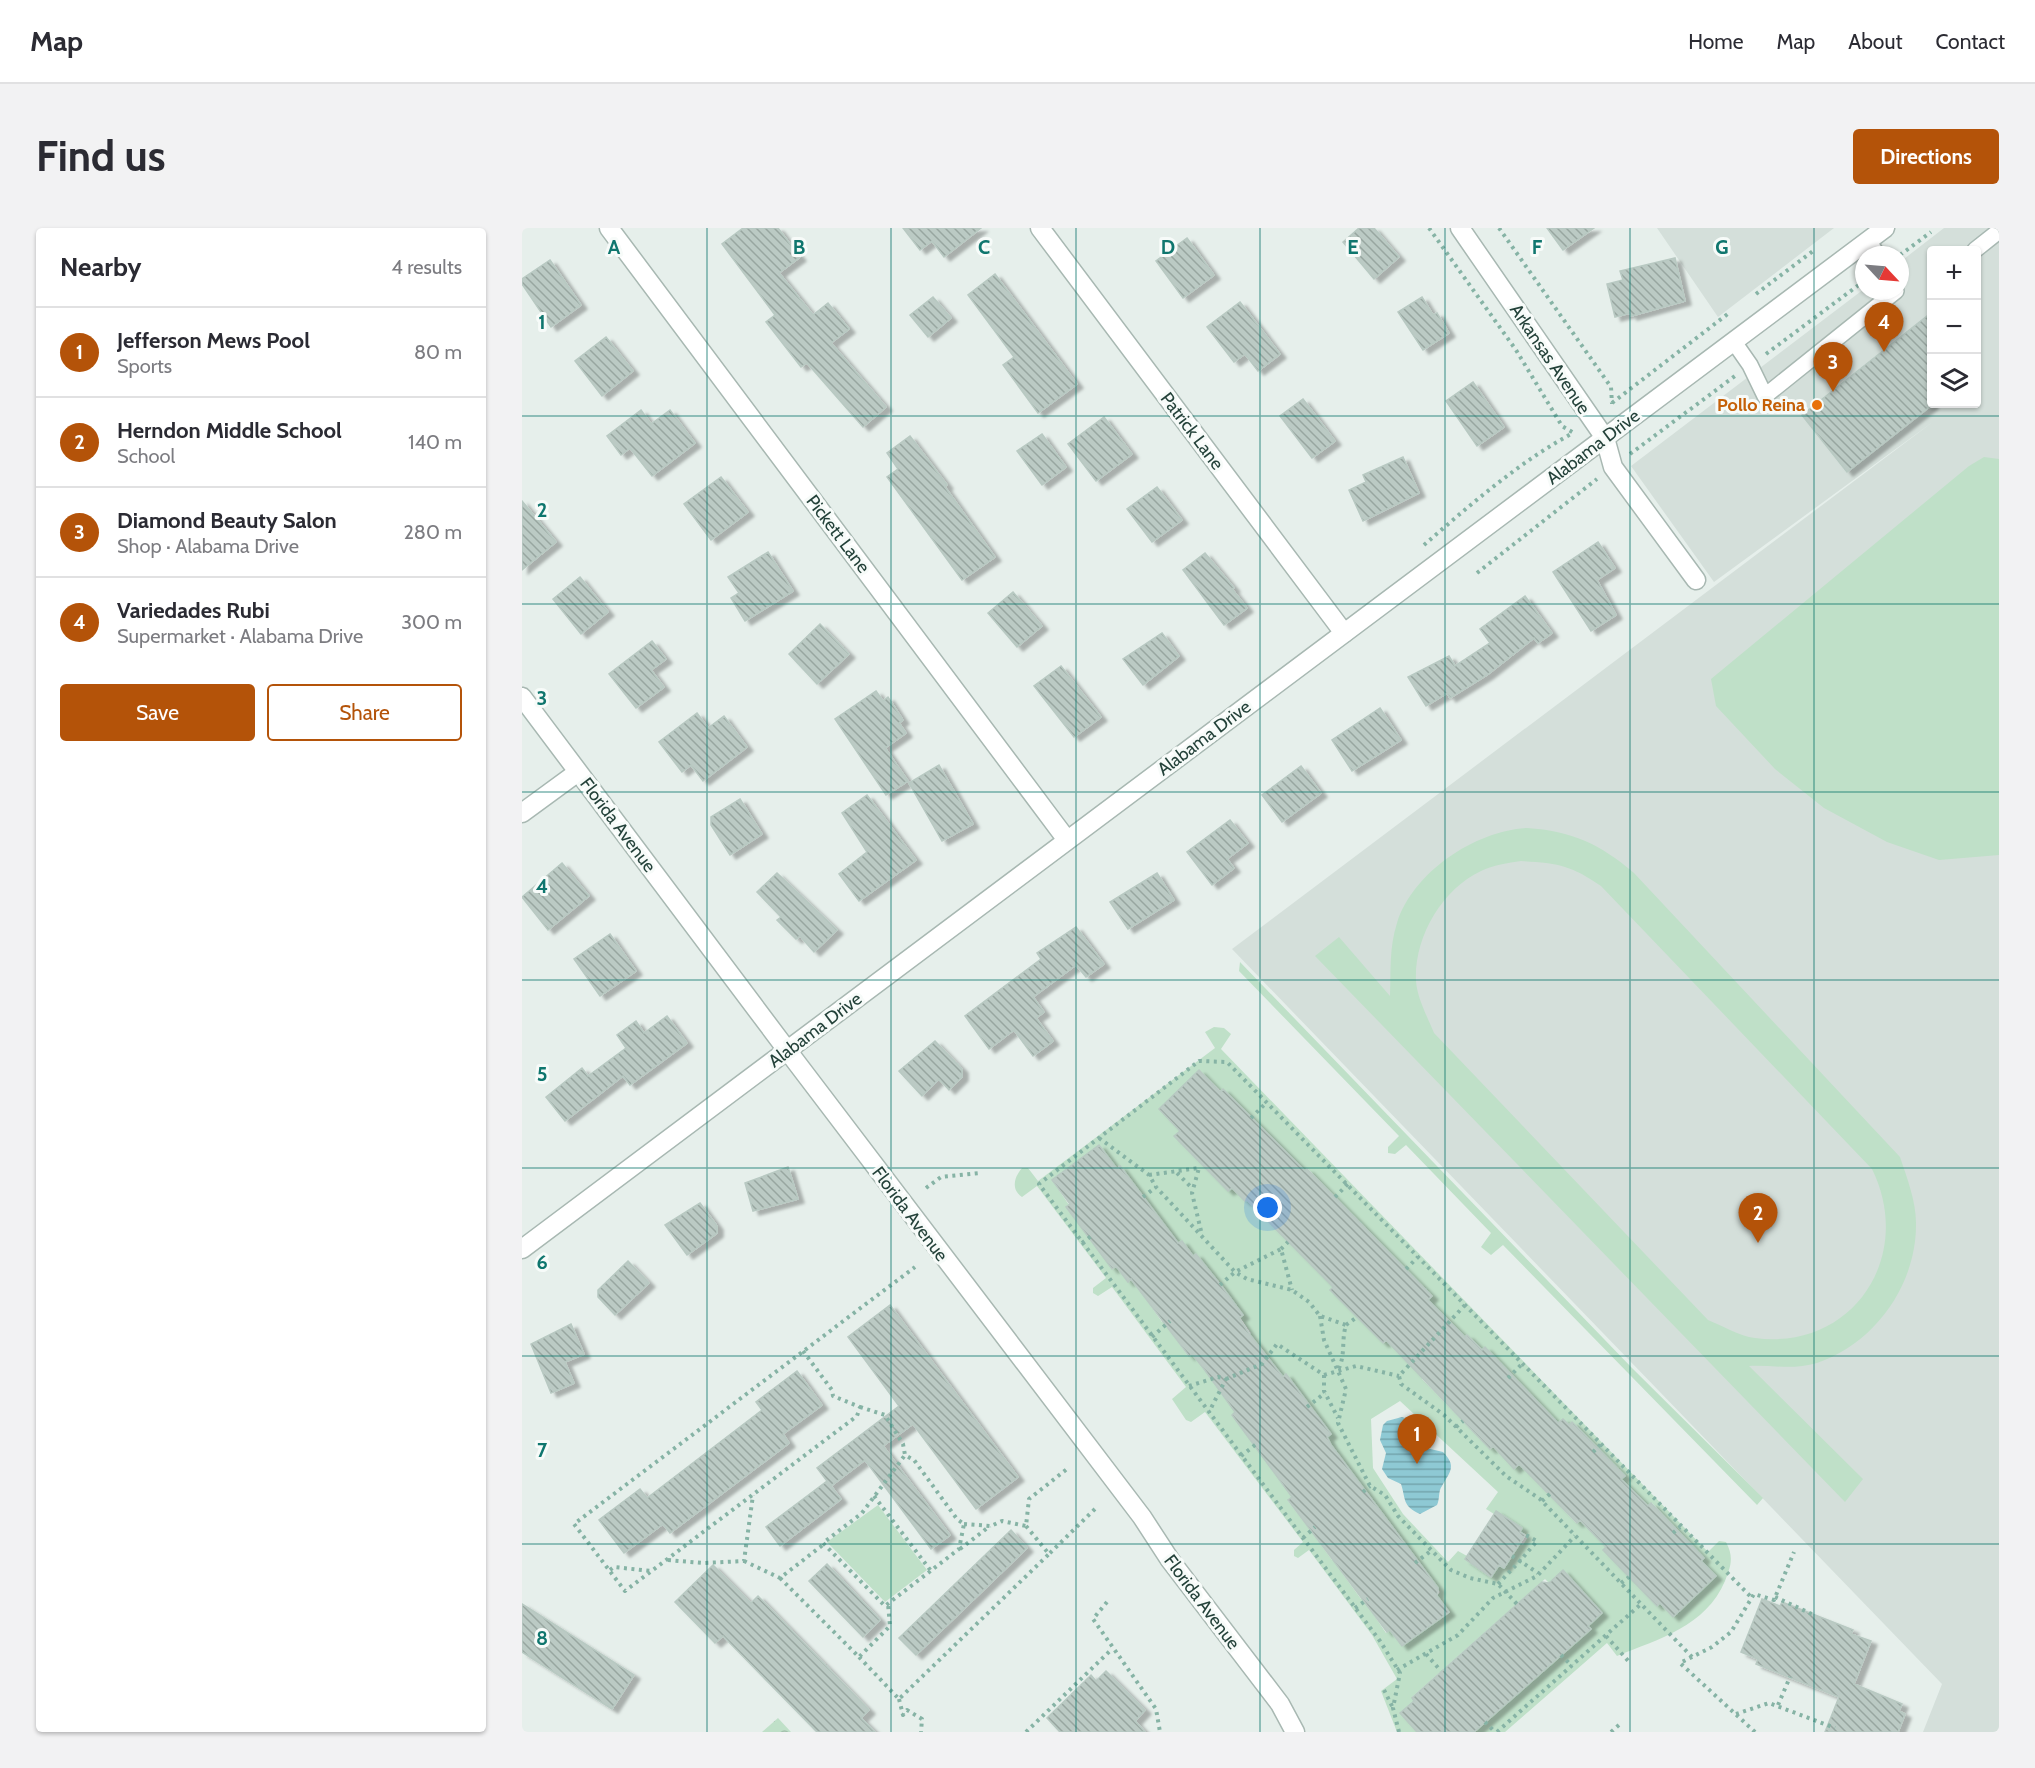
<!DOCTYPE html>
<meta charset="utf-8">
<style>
body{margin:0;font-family:Cabin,sans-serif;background:#f2f2f3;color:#2b2b33}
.controls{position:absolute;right:18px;top:18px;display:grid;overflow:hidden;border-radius:6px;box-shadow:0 2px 4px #0004}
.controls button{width:54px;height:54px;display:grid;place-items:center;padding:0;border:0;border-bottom:2px solid #e1e1e2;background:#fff;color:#2b2b33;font:30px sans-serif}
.compass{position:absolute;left:1333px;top:18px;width:54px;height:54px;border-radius:50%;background:#fff;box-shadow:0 2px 4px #0004;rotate:116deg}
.you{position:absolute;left:746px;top:980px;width:21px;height:21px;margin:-15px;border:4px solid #fff;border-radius:50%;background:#1a73e8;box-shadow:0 0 0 9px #1a73e833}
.badge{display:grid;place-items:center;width:39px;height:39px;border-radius:50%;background:#b45309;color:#fff;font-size:20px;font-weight:700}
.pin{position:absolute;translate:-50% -50px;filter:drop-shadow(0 2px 3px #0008)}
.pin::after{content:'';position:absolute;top:32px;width:21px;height:18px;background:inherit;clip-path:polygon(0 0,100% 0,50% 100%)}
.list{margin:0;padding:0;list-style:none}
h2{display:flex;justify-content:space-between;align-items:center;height:78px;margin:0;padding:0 24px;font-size:26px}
h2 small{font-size:20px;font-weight:400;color:#7c7c81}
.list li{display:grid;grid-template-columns:39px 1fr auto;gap:18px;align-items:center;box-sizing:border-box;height:90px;padding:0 24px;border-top:2px solid #e1e1e2}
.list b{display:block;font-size:22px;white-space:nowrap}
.list p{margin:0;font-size:20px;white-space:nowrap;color:#7c7c81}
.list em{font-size:20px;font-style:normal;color:#7c7c81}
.actions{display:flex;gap:12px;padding:18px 24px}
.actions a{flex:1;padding:14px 0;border:2px solid #b45309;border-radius:6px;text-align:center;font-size:21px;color:#b45309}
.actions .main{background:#b45309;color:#fff}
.icon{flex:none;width:33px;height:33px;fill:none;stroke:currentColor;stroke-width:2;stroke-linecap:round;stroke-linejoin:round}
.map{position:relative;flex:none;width:1477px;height:1504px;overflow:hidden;border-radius:6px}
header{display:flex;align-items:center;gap:36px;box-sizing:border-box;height:84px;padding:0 30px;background:#fff;border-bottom:2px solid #e1e1e2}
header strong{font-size:28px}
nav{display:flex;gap:33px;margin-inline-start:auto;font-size:21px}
.intro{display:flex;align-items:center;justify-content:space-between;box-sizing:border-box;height:144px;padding:0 36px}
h1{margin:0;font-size:42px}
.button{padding:15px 27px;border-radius:6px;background:#b45309;color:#fff;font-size:21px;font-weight:700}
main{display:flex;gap:36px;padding:0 36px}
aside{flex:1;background:#fff;border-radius:6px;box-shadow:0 2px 4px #0004}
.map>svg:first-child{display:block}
.built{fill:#d4dfda;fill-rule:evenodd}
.green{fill:#bfe0c8;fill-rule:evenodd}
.park{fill:url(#park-crowns)}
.water{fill:url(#water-rules)}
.building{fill:url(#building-back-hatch);stroke:#b8c9c2;stroke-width:1.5;filter:url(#shadow)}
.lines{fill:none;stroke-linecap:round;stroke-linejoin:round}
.service-casing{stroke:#a8b8b2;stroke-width:18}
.minor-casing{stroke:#a8b8b2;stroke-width:21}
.tertiary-casing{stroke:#a8b8b2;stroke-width:21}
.path{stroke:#86b3a5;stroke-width:4;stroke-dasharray:3 4.5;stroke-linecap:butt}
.service{stroke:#fff;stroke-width:15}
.minor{stroke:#fff;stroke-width:18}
.tertiary{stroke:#fff;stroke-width:18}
.grid{fill:none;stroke:#0f766e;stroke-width:1.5;stroke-opacity:0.55}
.food-dot{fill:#e8710a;stroke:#f7fbf9;stroke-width:2}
.labels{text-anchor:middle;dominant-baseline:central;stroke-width:6;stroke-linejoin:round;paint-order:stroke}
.street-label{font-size:18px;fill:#24423a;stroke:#f7fbf9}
.food-label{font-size:18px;font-weight:bold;fill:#c56008;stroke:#f7fbf9;text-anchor:end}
.grid-label{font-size:20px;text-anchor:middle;font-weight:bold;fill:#0f766e;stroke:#f7fbf9;stroke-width:6;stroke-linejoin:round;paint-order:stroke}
</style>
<header>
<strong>Map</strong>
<nav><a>Home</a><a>Map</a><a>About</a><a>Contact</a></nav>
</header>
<div class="intro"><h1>Find us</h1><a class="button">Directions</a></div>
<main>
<aside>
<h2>Nearby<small>4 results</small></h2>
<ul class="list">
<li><span class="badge">1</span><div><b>Jefferson Mews Pool</b><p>Sports</p></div><em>80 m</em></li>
<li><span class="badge">2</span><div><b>Herndon Middle School</b><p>School</p></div><em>140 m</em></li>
<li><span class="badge">3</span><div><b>Diamond Beauty Salon</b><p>Shop · Alabama Drive</p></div><em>280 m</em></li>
<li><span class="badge">4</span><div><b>Variedades Rubi</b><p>Supermarket · Alabama Drive</p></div><em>300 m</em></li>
</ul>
<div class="actions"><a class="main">Save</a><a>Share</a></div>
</aside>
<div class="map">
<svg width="1477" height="1504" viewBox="0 0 1477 1504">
<defs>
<pattern id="park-crowns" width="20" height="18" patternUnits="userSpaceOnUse" patternTransform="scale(1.5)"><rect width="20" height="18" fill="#bfe0c8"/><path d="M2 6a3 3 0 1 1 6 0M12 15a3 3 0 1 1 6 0" fill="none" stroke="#a4c1ad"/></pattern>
<pattern id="water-rules" width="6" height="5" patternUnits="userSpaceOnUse" patternTransform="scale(1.5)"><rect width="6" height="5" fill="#8ec9d4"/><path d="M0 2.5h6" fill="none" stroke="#74a5ad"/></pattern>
<pattern id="building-back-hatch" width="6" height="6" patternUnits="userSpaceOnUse" patternTransform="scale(1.5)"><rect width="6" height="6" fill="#bbcac4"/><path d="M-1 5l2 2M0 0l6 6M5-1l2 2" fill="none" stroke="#98a6a0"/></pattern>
<filter id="shadow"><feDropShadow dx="6" dy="4" stdDeviation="1.5" flood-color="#0004"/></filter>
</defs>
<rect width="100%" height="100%" fill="#e6efeb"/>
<path class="built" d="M1135 0H1312L1196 89Z
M1422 0H1477V1504H1401L1420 1456 710 721 1412 193 1192 354 1109 238 1342 61 1378 63V34ZM1410 22H1454V176H1410Z"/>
<path class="green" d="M1462 229 1477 231V627L1417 632 1365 614 1302 580 1253 541 1194 478 1189 451 1447 238Z
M1005 600C1050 603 1078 616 1112 645L1378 929C1385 950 1394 973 1394 995 1395 1057 1352 1116 1295 1135 1272 1142 1250 1137 1227 1138L1341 1251 1323 1274 793 728 817 709 868 768C869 743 867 720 875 695 891 644 953 603 1005 600ZM999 633C1035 635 1049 637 1079 658L1350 941C1393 1028 1331 1123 1233 1110 1217 1108 1201 1098 1186 1092L912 805C906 790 895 770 894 753 892 710 919 662 959 643 971 637 986 635 999 633Z
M718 734 1110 1140 1241 1270 1235 1277 981 1017 969 1027 959 1019 969 1005 884 917 873 926 866 925V919L877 908 717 743Z
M692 799 702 800 709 806 699 821 1186 1324 1197 1313 1204 1314C1212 1329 1209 1338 1203 1353 1184 1398 1137 1411 1095 1428L1085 1415 983 1504H952L1068 1401 1066 1398 1080 1385 1041 1342 1027 1355 1023 1351 890 1469 892 1473 879 1486 895 1504H875L859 1463 875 1451 850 1407 787 1322 776 1330 772 1328V1322L781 1314 683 1184 669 1194 664 1192 650 1171 664 1159 590 1059 576 1068 571 1065V1060L584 1050 515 958 500 969C488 961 493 948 500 940H506L516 953 693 820 683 804ZM677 842 783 943 786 941 910 1068 906 1072 920 1086 861 1115 808 1062 811 1059 739 986 727 969 723 973 710 960 706 963 653 909 658 903ZM577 917 595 941 599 939 644 1000 653 1018 660 1013 671 1028 674 1026 729 1105 682 1141 670 1126 666 1128 646 1100V1090L640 1094 621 1067 613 1048 606 1053 594 1038 590 1040 530 952ZM945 1107 960 1122 963 1119 1016 1174 1034 1198 1041 1191 1047 1197 1050 1194 1102 1248 1099 1251 1126 1278 1130 1275 1182 1330 1179 1333 1193 1348 1152 1388 1138 1375 1134 1377 1081 1322 1084 1319 1058 1292 1054 1295 1030 1270 1027 1262 1024 1264 1002 1241 1000 1233 992 1240 971 1218 968 1221 900 1151ZM764 1146 809 1206 805 1209 809 1216 805 1220 918 1364 915 1368 926 1384 880 1418 868 1402 864 1405 845 1377 844 1368 839 1371 820 1345 823 1343 814 1329 810 1332 791 1306 790 1296 786 1299 766 1273 770 1269 759 1254 763 1251 710 1187ZM878 1173 976 1264 964 1281 972 1286 974 1283 1000 1300 998 1303 1006 1309 1001 1317 998 1315 982 1340 977 1337 969 1349 943 1331 945 1328 936 1323 926 1334 881 1286 851 1240 849 1191Z
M356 1277 405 1342 363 1374 305 1314Z"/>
<path class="park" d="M256 1490 269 1504H240Z"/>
<path class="water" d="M880 1189C896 1194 893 1207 900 1219L921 1224C935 1238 928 1244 920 1258 916 1263 918 1271 915 1277L898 1286C880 1278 884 1271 879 1256L866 1250 860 1241 864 1225 858 1212 861 1197 865 1193Z"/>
<path class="building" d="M221 0H256L278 29 257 45 291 87 306 75 327 101 309 115 364 179 341 199 285 135 279 139 244 94 253 87 200 16Z
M381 0H459L422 29 410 13 398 22Z
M837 0H852L877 29 852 51 821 14Z
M1025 0H1072L1041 22Z
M665 10 692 47 661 70 634 33Z
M1153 30 1163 73 1109 88 1108 85 1093 89 1085 56 1101 52 1098 43Z
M28 32 59 77 29 99 0 56V51Z
M473 46 555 156 516 185 481 137 492 129 446 67Z
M411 69 429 90 406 109 388 87Z
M900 69 911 87 915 85 927 105 901 122 876 84Z
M718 74 758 126 736 143 723 126 712 134 685 99Z
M1410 84V177L1325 244 1280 187Z
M84 109 111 143 80 168 53 133Z
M951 154 982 199 955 218 924 173Z
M781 171 813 213 790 230 758 188Z
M119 182 129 196 148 182 173 215 130 248 108 220 99 227 85 208Z
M582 189 610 226 574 253 546 216Z
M520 206 544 239 520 257 495 223Z
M388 208 425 257 423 259 473 329 440 352 365 249 376 241 365 225Z
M881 229 897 265 841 293 827 262 844 254 841 247Z
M199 249 226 284 189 312 162 276Z
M635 259 660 292 630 314 605 281Z
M0 273 34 314 0 342Z
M1076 314 1093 340 1075 352 1094 387 1069 403 1031 344Z
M246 324 271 363 223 393 209 370 217 365 206 349Z
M683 325 712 360 710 361 725 380 702 397 661 342Z
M58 349 86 384 59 406 31 371Z
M491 364 520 398 495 419 466 385Z
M1003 368 1030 405 1016 415 1012 410 965 447 928 470 925 465 904 478 886 449 927 428 933 438 968 415 958 401Z
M298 396 327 426 295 456 267 426Z
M640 405 657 428 621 457 601 431Z
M130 413 144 431 129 442 142 459 114 480 87 446Z
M539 438 579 489 552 509 512 458Z
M354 463 361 473 366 469 381 492 377 495 384 505 363 520 386 553 364 567 313 491Z
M858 480 879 512 830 543 810 512Z
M175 485 186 500 202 488 225 519 181 553 169 537 160 544 137 514Z
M417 537 451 596 420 613 387 555Z
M779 538 799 565 760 594 740 567Z
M345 567 394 632 337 673 317 646 345 624 320 585Z
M218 571 240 606 208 627 189 597V589Z
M708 592 726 615 705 631 712 640 690 657 665 624Z
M40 635 67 668 26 702 0 669Z
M255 645 315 702 292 724 278 708 274 711 255 692 259 689 235 664Z
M635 645 652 672 606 701 588 674Z
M554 699 582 736 564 749 554 737 511 769 522 784 514 790 531 813 511 828 492 802 467 821 443 788 519 731 515 725Z
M88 706 114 743 78 768 52 731Z
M145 788 165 815 108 857 101 848 43 893 24 869 60 840 66 848 104 820 95 807 114 793 122 805Z
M413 813 440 841V849L427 862 417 851 400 868 377 843Z
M677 842 698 864 701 861 783 943 785 941 910 1068 906 1072 943 1109 945 1107 960 1122 963 1119 1036 1195 1041 1191 1047 1197 1050 1194 1103 1248 1099 1251 1126 1278 1129 1275 1182 1330 1179 1333 1194 1348 1151 1389 1138 1375 1135 1378 1081 1322 1084 1319 1058 1292 1055 1295 997 1236 992 1241 971 1218 968 1221 864 1112 861 1115 808 1062 811 1059 725 972 723 973 710 960 706 963 652 908 658 903 637 881Z
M577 917 595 941 598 938 656 1015 660 1013 671 1028 674 1026 701 1060 721 1087 717 1090 728 1107 761 1149 764 1146 809 1206 805 1209 809 1217 916 1360 915 1368 927 1384 880 1418 868 1402 865 1404 766 1272 770 1269 710 1187 713 1184 682 1141 670 1126 667 1128 609 1051 606 1054 594 1038 590 1041 544 979 548 976 530 952Z
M266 939 276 971 231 983 223 955Z
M178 975 195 998V1005L165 1027 143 997Z
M106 1033 127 1055 93 1087 76 1069V1062Z
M368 1077 496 1249 454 1281 391 1196 361 1218 428 1307 409 1321 343 1232 309 1258 319 1271 258 1318 244 1299 305 1253 295 1240 377 1178 326 1109Z
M49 1096 62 1126 43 1134 52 1155 29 1165 9 1116Z
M275 1143 300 1177 261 1206 267 1215 148 1305 141 1296 102 1325 77 1292 118 1261 125 1270 240 1182 234 1174Z
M974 1283 1000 1300 998 1304 1003 1307 982 1340 977 1337 969 1349 943 1331Z
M489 1302 505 1320 394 1427 377 1410Z
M305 1336 358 1392 341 1409 287 1353Z
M191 1337 229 1375 236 1368 347 1482 339 1490 353 1504H295L201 1408 193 1415 153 1374Z
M1041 1342 1080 1385 1066 1398 1069 1401 952 1504H895L878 1485 892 1473 890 1470 1020 1354 1027 1355Z
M1240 1371 1258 1378 1260 1374 1331 1402 1329 1406 1349 1413 1332 1456 1380 1476 1377 1483 1383 1486 1376 1504H1303L1317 1469 1234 1436 1236 1431 1219 1424Z
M0 1376 112 1447 90 1481 0 1424Z
M584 1443 623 1482 613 1493 623 1504H538L525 1490 569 1447 574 1453Z"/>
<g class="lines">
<g class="service-casing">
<path id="service" d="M1346 13 1356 27
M1453 22 1477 3
M1212 114 1228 137 1243 168 1374 63"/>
</g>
<g class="minor-casing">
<path id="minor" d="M87 0 545 612
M518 0 822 405
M938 0 1083 210 1091 239 1174 352
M0 469 265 822
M0 585 56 544"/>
</g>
<g class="tertiary-casing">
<path id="tertiary" d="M265 822 620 1289 648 1332 758 1476 773 1504
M0 1021 1363 0"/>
</g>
<path class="path" d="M907 0 994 122 1040 198 1052 205
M977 0 1089 159 1090 176
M1378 27 1409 4
M1234 66 1291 23
M1244 126 1342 53
M1090 175 1207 85
M1108 226 1213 148
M902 317C948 277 997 234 1051 205
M955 345 1075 251
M729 890 745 874
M577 910 627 947 634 959 713 1044 725 1051 770 1062 787 1074 798 1088 824 1097C819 1113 824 1127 816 1142
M655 945 669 959
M627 947 677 940 670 965 680 1007
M404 960 419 949 458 945
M621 969 634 959
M813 969 826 956
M560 1015 572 1006
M759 1021 766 1014
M884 1041 896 1029
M698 1057 713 1044 759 1021 770 1062
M943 1077 877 1148 879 1156 922 1187 984 1248 1018 1271 1170 1429
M798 1088 802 1112 824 1161 816 1195 848 1258 863 1267 876 1288 919 1332 929 1342 948 1350 976 1356 995 1376
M824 1097 835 1089
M630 1109 648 1093
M281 1123 310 1162 311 1168 338 1179 335 1188 103 1363 52 1296 393 1039
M802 1147 834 1138 877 1148
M802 1147V1163L816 1190
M986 1150 1000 1136
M704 1151 740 1136 755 1116 802 1147
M667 1158 696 1149 704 1151 687 1184
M338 1179 363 1187 381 1216 383 1227 392 1232 435 1291 442 1296 437 1321 363 1378 301 1315 340 1285 383 1227
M785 1179 803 1165
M934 1199 941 1193
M1071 1224 1079 1216
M719 1228 737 1214
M841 1264 848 1258
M352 1268 409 1343
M1020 1273 1029 1265
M442 1296 469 1298 480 1293 504 1298 507 1271 545 1241
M504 1298 527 1326 574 1280
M1151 1305 1158 1299
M781 1310 793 1299
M438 1321 468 1298
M990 1328 998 1333 1015 1313 1000 1305
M146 1332 181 1335 222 1333 231 1267
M222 1333 258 1350 302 1316
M893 1335 910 1322
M88 1342 92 1339 129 1343
M258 1350 337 1429 368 1398 366 1376
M1099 1355 1107 1349
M976 1356 998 1333 1016 1345
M1253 1369 1292 1387
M585 1374 571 1391 634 1481 638 1504
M833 1380 846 1371
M1084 1408 1109 1436
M904 1426 919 1443
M1039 1427 1050 1438
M337 1429 377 1471 527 1326
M875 1442 936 1407 971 1370 1015 1348 1053 1308
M862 1462 871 1480
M377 1471 381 1487 385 1482 400 1491 399 1504
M1256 1477 1268 1449
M1214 1486 1247 1475 1313 1500
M963 1494 973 1504
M504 1504 590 1421
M877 1504 871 1480 878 1445 858 1413 517 956 677 833 705 834 1229 1369
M975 1504 1119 1376
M1089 1504 1097 1497
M1233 1504 1158 1435 1190 1419 1209 1404 1232 1366 1252 1372 1272 1324"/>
<use href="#service" class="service"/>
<use href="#minor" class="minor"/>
<use href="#tertiary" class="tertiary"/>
</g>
<path class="grid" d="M185 0V1504M369 0V1504M554 0V1504M738 0V1504M923 0V1504M1108 0V1504M1292 0V1504M0 188H1477M0 376H1477M0 564H1477M0 752H1477M0 940H1477M0 1128H1477M0 1316H1477"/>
<circle class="food-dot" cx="1295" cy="177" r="6"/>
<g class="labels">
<g class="street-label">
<text transform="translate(1028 131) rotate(56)">Arkansas Avenue</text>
<text transform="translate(670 203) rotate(53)">Patrick Lane</text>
<text transform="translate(1071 219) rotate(-37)">Alabama Drive</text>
<text transform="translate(316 306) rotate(53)">Pickett Lane</text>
<text transform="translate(682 510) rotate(-37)">Alabama Drive</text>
<text transform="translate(96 597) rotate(53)">Florida Avenue</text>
<text transform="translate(293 802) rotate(-37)">Alabama Drive</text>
<text transform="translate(388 986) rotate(53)">Florida Avenue</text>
<text transform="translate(680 1374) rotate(53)">Florida Avenue</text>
</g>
<g class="food-label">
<text x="1283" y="177">Pollo Reina</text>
</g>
</g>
<g class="grid-label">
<text x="92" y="26">A</text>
<text x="277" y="26">B</text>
<text x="462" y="26">C</text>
<text x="646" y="26">D</text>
<text x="831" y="26">E</text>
<text x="1015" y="26">F</text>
<text x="1200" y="26">G</text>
<text x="20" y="101">1</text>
<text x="20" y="289">2</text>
<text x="20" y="477">3</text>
<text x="20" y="665">4</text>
<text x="20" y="853">5</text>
<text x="20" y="1041">6</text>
<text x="20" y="1229">7</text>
<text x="20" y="1417">8</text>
</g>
</svg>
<div class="controls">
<button>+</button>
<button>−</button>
<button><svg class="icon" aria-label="layers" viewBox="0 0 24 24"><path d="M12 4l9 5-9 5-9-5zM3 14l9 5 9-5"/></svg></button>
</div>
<svg class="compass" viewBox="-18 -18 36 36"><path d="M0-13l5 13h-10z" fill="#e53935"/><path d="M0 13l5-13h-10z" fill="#7c7c81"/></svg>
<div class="you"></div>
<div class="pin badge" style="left:895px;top:1236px">1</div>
<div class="pin badge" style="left:1236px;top:1015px">2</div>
<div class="pin badge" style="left:1311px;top:164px">3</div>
<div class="pin badge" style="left:1362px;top:124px">4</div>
</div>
</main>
